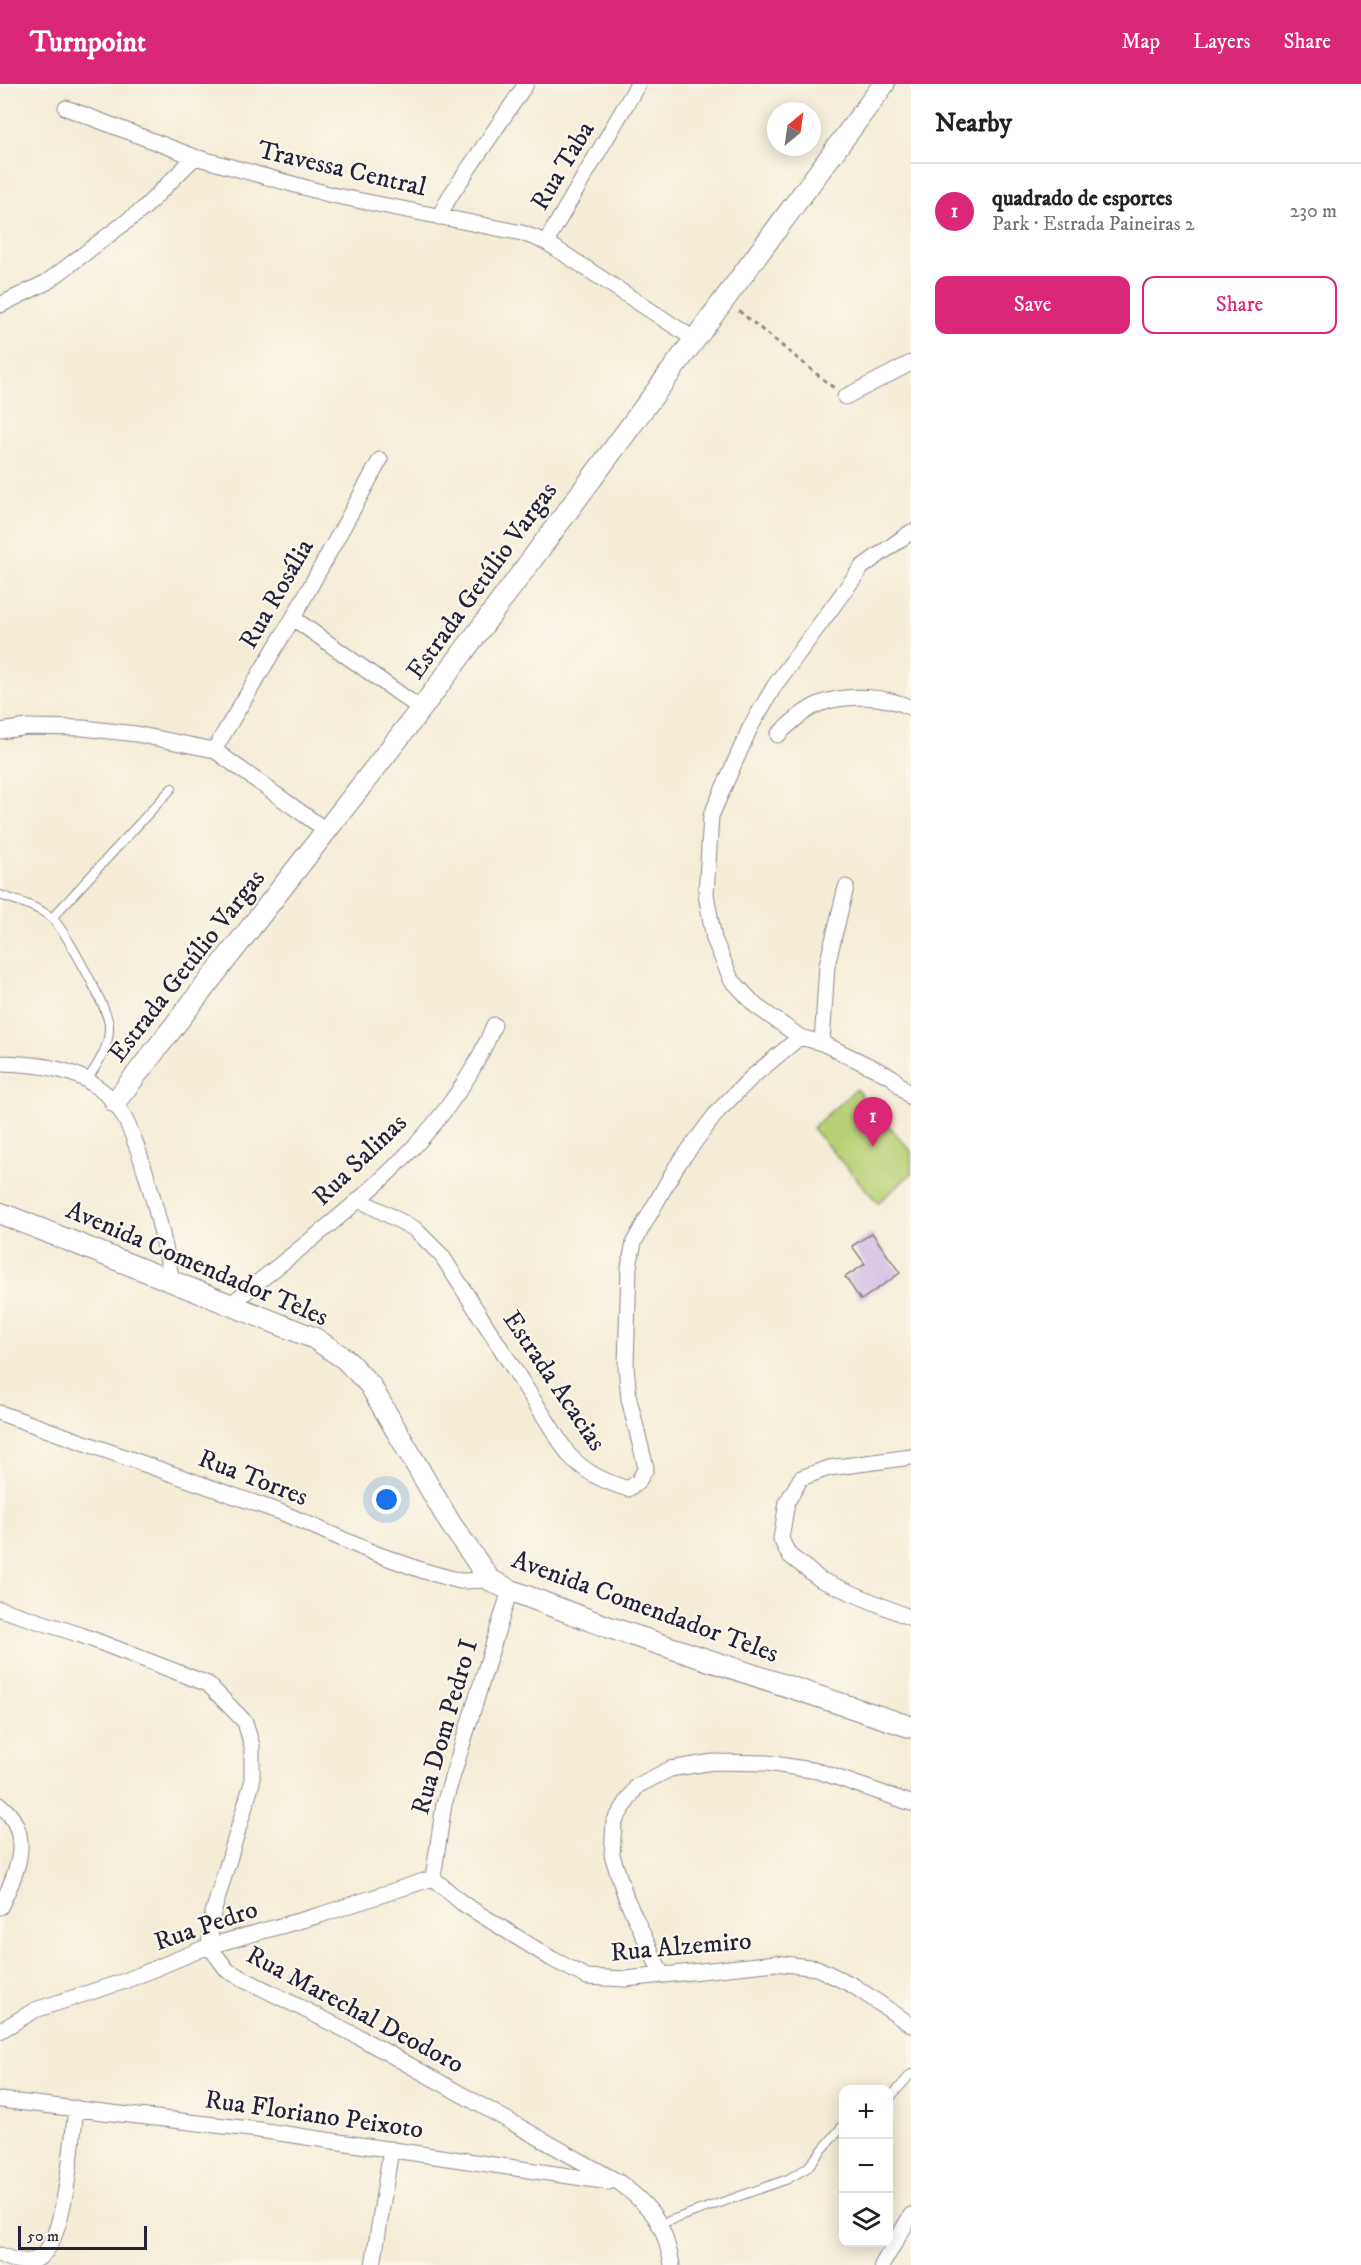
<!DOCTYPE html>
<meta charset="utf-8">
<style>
body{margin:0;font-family:"IM FELL DW Pica",serif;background:#f6f6f6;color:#202124}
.controls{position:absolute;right:18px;bottom:18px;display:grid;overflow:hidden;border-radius:12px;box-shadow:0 3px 15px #0003}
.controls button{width:54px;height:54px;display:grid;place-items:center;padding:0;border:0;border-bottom:2px solid #e0e0e0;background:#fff;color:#202124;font:30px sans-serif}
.compass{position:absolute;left:767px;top:18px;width:54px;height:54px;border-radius:50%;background:#fff;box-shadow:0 3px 15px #0003;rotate:29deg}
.scale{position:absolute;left:18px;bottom:15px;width:129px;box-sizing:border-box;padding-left:6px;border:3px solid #22223b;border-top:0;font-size:16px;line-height:21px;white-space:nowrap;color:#22223b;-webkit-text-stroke:4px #fbf7ec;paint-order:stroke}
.you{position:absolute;left:387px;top:1416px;width:21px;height:21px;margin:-15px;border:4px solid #fff;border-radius:50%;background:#1a73e8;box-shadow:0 0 0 9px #1a73e833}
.badge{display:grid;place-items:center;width:39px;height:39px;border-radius:50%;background:#db2777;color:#fff;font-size:20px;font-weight:700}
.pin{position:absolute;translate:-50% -50px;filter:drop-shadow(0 2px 3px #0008)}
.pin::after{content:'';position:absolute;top:32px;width:21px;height:18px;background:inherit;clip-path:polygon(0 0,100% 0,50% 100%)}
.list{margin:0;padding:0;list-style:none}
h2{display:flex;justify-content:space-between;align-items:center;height:78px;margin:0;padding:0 24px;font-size:26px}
h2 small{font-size:20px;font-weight:400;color:#757577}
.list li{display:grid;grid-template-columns:39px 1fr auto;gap:18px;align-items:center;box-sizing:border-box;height:96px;padding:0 24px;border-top:2px solid #e0e0e0}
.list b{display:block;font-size:22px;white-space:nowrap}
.list p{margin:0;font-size:20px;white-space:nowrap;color:#757577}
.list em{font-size:20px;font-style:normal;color:#757577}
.actions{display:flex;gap:12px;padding:18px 24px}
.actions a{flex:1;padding:14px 0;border:2px solid #db2777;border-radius:12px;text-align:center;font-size:21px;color:#db2777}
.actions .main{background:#db2777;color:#fff}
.icon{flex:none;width:33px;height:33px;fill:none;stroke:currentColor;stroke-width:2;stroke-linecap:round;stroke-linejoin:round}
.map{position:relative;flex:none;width:911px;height:2181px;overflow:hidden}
header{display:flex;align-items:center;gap:36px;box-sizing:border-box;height:84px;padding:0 30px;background:#db2777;color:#fff}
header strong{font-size:28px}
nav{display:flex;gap:33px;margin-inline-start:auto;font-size:21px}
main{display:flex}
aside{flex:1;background:#fff}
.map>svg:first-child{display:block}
.green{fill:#b8d075;stroke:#6d7958;stroke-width:1.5}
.building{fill:#ceb6e0}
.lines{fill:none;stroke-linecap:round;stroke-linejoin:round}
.service-casing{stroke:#8b8789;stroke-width:10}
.minor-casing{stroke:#8b8789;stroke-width:17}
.secondary-casing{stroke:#8b8789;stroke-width:23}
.path{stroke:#8b8789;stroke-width:3;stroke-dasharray:4.5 4.5;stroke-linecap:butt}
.service{stroke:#fff;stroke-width:8}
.minor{stroke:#fff;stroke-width:15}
.secondary{stroke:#fff;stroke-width:21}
.labels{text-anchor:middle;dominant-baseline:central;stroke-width:4.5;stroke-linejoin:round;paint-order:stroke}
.street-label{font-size:26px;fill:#22223b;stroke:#fbf7ec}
</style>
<header>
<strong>Turnpoint</strong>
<nav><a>Map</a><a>Layers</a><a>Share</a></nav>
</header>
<main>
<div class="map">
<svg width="911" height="2181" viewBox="0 0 911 2181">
<rect width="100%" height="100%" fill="#fbf7ec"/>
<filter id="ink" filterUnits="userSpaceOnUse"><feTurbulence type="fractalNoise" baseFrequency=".0167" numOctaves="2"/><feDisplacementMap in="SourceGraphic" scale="12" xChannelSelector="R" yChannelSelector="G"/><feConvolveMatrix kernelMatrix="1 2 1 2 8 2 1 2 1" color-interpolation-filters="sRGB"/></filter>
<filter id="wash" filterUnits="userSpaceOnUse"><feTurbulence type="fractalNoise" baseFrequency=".008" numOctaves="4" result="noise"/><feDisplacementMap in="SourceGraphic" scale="24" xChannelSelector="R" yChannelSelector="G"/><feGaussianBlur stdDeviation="1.35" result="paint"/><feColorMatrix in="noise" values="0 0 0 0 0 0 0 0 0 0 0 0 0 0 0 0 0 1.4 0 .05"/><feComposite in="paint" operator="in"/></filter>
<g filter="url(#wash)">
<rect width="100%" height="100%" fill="#f4ecd7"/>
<path class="green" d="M856 1005 911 1067V1090L878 1119 812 1044Z"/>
<g id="blocks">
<path class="building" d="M872 1149 900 1189 861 1216 845 1193 865 1180 852 1162Z"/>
</g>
</g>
<g filter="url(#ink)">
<use href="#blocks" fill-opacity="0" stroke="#8b8789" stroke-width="1.5"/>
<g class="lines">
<g class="service-casing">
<path id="service" d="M0 811C17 817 36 822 51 833 63 842 109 926 109 942 110 962 98 980 87 996
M52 834 172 704
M888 2016 911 1990
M660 2140 788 2095 807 2084 844 2040"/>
</g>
<g class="minor-casing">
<path id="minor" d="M66 24 195 73 332 111 522 149 546 158 694 255
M439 133 450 112 526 0
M546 158 638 0
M0 221 47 198 143 125 195 73
M845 313 911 279
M911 448 862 483 775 601 750 644 711 732 706 810 714 855 731 895 756 922 800 953 822 959 892 993 911 1013
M293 534 421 625
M0 647 28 643 83 644 136 650 214 666 327 747
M778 651C790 639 803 627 819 620 845 610 886 611 911 624
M214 666 293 534 380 376
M822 959 827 881 846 803
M0 979C30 980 58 982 85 995 94 1000 107 1010 114 1018 140 1047 164 1156 172 1196
M360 1116 415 1145 442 1172 568 1370C586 1389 603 1397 628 1405L638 1398 646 1384 629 1315 626 1282 629 1183 634 1158 676 1083 718 1027 752 993 800 953
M230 1221C327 1140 446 1063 494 941
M0 1329 283 1429 374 1469 424 1487 460 1497 490 1496
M911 1373 829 1384 801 1394 787 1418 781 1455 789 1471 821 1496 911 1534
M0 1525 81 1551 208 1600 245 1638 252 1662V1699L213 1829 209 1862 228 1887 359 1953 620 2099C653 2125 664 2138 672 2181
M0 1721C35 1749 17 1790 0 1823
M433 1794 462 1819 552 1875 587 1893 626 1895 776 1879 817 1884 854 1902 911 1941
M433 1794 444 1720 510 1506
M662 1891 626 1814 612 1771 614 1738 637 1702 670 1685 713 1678 767 1679 818 1687 911 1719
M0 1947 35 1926 125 1897 209 1862 320 1831 433 1794
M0 2016 259 2046 609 2098
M0 2171C12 2176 27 2181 39 2174 66 2157 72 2056 76 2024
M373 2181 391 2065
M882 2181 911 2131"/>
</g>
<g class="secondary-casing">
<path id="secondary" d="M115 1018 421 625 884 0
M0 1129 314 1254 345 1275 370 1301 450 1439 490 1496 510 1506 608 1543 911 1643"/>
</g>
<path class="path" d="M739 227 834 304"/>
<use href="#service" class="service"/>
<use href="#minor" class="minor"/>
<use href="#secondary" class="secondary"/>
</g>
</g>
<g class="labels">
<g class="street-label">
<text transform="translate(563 82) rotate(-59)">Rua Taba</text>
<text transform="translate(342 85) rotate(13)">Travessa Central</text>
<text transform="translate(482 497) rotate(-54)">Estrada Getúlio Vargas</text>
<text transform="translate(277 510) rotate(-60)">Rua Rosália</text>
<text transform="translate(187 882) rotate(-52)">Estrada Getúlio Vargas</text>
<text transform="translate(360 1076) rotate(-44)">Rua Salinas</text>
<text transform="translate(197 1180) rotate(23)">Avenida Comendador Teles</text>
<text transform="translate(554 1297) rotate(56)">Estrada Acacias</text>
<text transform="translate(253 1394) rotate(21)">Rua Torres</text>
<text transform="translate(645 1523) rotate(20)">Avenida Comendador Teles</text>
<text transform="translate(445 1643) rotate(-74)">Rua Dom Pedro I</text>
<text transform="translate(206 1842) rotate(-19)">Rua Pedro</text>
<text transform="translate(681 1863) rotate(-5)">Rua Alzemiro</text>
<text transform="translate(355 1926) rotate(28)">Rua Marechal Deodoro</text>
<text transform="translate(314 2031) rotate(8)">Rua Floriano Peixoto</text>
</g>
</g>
</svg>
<div class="controls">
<button>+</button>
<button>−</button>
<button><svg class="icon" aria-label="layers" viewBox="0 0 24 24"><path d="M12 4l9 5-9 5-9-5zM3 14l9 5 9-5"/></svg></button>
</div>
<svg class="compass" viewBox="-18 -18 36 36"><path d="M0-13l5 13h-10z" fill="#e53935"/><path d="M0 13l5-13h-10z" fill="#757577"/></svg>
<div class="scale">50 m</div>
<div class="you"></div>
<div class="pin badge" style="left:873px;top:1063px">1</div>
</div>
<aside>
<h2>Nearby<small></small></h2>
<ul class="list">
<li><span class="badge">1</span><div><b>quadrado de esportes</b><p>Park · Estrada Paineiras 2</p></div><em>230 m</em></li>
</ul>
<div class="actions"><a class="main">Save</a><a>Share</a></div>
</aside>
</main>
